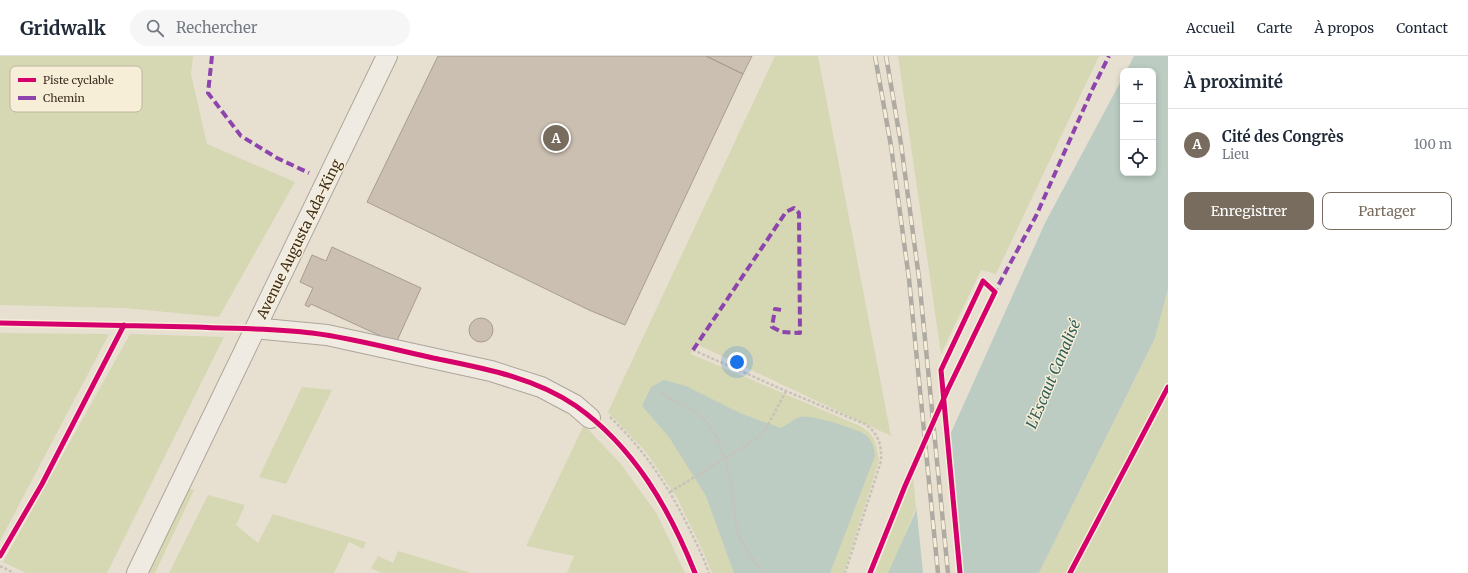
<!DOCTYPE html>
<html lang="fr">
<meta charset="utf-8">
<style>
body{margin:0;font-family:Merriweather,serif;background:#f6f6f7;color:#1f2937}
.controls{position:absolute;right:12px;top:12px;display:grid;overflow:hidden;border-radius:8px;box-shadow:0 2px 6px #0003}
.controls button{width:36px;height:36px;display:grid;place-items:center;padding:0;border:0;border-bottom:1px solid #e0e1e3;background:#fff;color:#1f2937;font:20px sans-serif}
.you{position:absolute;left:737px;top:306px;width:14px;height:14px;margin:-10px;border:3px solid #fff;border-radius:50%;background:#1a73e8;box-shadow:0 0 0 6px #1a73e833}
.badge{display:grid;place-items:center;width:26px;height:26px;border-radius:50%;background:#786c5e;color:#fff;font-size:13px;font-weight:700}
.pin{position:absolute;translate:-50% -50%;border:2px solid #fff;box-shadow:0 1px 4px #0006}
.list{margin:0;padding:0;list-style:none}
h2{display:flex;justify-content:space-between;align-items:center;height:52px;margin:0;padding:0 16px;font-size:17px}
h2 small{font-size:13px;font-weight:400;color:#747a83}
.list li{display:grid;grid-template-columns:26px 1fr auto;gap:12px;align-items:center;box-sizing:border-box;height:72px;padding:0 16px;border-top:1px solid #e0e1e3}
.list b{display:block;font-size:15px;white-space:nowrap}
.list p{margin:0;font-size:13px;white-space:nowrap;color:#747a83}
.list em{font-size:13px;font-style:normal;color:#747a83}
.actions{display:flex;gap:8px;padding:12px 16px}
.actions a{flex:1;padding:9px 0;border:1px solid #786c5e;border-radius:8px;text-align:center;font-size:14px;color:#786c5e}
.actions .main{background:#786c5e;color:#fff}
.icon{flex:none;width:22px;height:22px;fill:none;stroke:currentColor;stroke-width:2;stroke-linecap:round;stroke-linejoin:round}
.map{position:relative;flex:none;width:1168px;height:517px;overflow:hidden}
header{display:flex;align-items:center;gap:24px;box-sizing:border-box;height:56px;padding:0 20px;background:#fff;border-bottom:1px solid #e0e1e3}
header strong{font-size:19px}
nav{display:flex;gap:22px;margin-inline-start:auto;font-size:14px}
.search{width:280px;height:36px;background:#f6f6f7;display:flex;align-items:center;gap:10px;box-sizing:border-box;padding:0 14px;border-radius:22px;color:#747a83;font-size:15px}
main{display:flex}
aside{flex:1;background:#fff}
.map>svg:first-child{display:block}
.green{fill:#d6d7b3}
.water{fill:#bcccc2}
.pier{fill:#e7e0d1}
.building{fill:#cbbfb2;stroke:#a89c90}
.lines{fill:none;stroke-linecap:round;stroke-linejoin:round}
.street-casing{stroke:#ada599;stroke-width:22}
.path{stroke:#c8c2b9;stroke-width:2.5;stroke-dasharray:3 2;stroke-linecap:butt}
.street{stroke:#efebe3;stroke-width:20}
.rail-casing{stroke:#afaaa2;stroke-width:4.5}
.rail{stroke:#f7eed8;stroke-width:3;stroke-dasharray:9;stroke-linecap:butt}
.quiet{stroke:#8e44ad;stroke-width:4;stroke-dasharray:8 4;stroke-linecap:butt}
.cycleway-casing{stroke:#f7eed8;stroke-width:8}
.cycleway{stroke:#d6006c;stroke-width:5}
.labels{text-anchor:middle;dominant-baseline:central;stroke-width:3;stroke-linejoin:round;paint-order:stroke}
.street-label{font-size:14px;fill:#3d2e20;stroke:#f7eed8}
.water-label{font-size:15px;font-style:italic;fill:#2f5d5a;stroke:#f7eed8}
.key{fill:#f7eed8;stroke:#bfb4a1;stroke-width:1}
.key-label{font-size:11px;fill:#3d2e20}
</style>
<header>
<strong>Gridwalk</strong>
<div class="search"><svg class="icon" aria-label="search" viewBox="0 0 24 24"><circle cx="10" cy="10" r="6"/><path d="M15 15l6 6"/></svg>Rechercher</div>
<nav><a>Accueil</a><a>Carte</a><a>À propos</a><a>Contact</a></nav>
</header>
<main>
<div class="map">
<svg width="1168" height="517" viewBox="0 0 1168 517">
<rect width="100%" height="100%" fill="#e7e0d1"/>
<path class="green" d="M0 0H193L191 18 207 88 295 126 219 261 124 252 0 249Z
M775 0H818L891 380 694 287 691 298 860 370C876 379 876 388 879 404L844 517H712L702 493 677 442 646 396 608 356Z
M898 0H1099L996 218 981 214 941 298Z
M1168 233V517H1039L1155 282Z
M0 277 109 278 0 485Z
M130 278 224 281 107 517H26L3 506Z
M302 331 332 334 286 428 259 421Z
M584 369 620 407 657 458 685 517H567L574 500 526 490Z
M913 421 916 452 889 517H875Z
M186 432 194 434 155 517H148Z
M208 439 245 449 236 469 258 487 273 458 366 486 363 493 349 486 334 517H169Z
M398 495 471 517H381L371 512 378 500 393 507Z"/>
<path class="water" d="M1134 0H1168V233L1155 282 1039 517H888L1045 167 1123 21V117H1153V15H1126Z
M664 324 686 330 742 358 781 372C787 369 793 363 800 361 809 358 859 373 867 380 873 386 874 392 875 400L830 517H734L706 440 669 381 642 350 651 331Z"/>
<path class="pier" d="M950 373 963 517H923L916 447Z"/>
<path class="building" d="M438 0H706L743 18 625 269 589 254 367 146Z
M706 0H752L743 18Z
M332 191 421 232 396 287 311 248 309 251 305 249 313 232 300 226 312 199 326 205Z
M469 274a12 12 0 1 1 24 0a12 12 0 1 1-24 0Z"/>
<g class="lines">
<g class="street-casing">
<path id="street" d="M264 273 327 279 491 315 541 331 575 349 590 362
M137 517 387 0"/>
</g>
<path class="path" d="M693 294 786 335 865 368C878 377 882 389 881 405L845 517
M661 337C676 346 695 353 707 367 721 383 729 414 732 435 734 448 734 461 737 474 742 491 753 504 765 517
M610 361C645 395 667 428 689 472 696 487 704 502 709 517
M670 436 724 403 761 379 768 369 786 335
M0 510 14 517"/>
<use href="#street" class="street"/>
<g class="rail-casing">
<path id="rail" d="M875 0 891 90 909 223 938 517
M886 0 901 88 919 222 948 517"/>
</g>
<use href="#rail" class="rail"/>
<path class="quiet" d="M212 0 208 37 241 80 277 102 309 117
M993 239 1036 160 1093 32 1109 0
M693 294 786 156 794 152 799 157 800 277 782 276 772 271 775 253 782 254"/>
<g class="cycleway-casing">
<path id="cycleway" d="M0 267C65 268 131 270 196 271 234 273 273 272 312 277 352 282 393 293 433 302 482 312 534 321 576 350 634 391 669 452 695 517
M0 500 42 428 124 269
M870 517 905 430 948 333 995 236 983 225 941 314 960 517
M1070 517 1168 331"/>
</g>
<use href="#cycleway" class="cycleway"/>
</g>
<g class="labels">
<g class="street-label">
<text transform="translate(299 183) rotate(-64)">Avenue Augusta Ada-King</text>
</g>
<g class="water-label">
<text transform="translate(1053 318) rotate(-67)">L'Escaut Canalisé</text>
</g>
</g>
<rect x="10" y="10" width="132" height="46" rx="6" class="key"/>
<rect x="18" y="22" width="18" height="4" fill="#d6006c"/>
<rect x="18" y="40" width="18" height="4" fill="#8e44ad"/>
<g class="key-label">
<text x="43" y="28">Piste cyclable</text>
<text x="43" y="46">Chemin</text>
</g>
</svg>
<div class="controls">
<button>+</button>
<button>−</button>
<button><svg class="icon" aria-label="locate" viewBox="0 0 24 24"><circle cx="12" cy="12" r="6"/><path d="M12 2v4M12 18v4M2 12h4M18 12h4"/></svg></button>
</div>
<div class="you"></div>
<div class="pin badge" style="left:556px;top:82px">A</div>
</div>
<aside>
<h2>À proximité<small></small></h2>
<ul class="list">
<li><span class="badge">A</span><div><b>Cité des Congrès</b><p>Lieu</p></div><em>100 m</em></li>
</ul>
<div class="actions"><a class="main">Enregistrer</a><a>Partager</a></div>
</aside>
</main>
